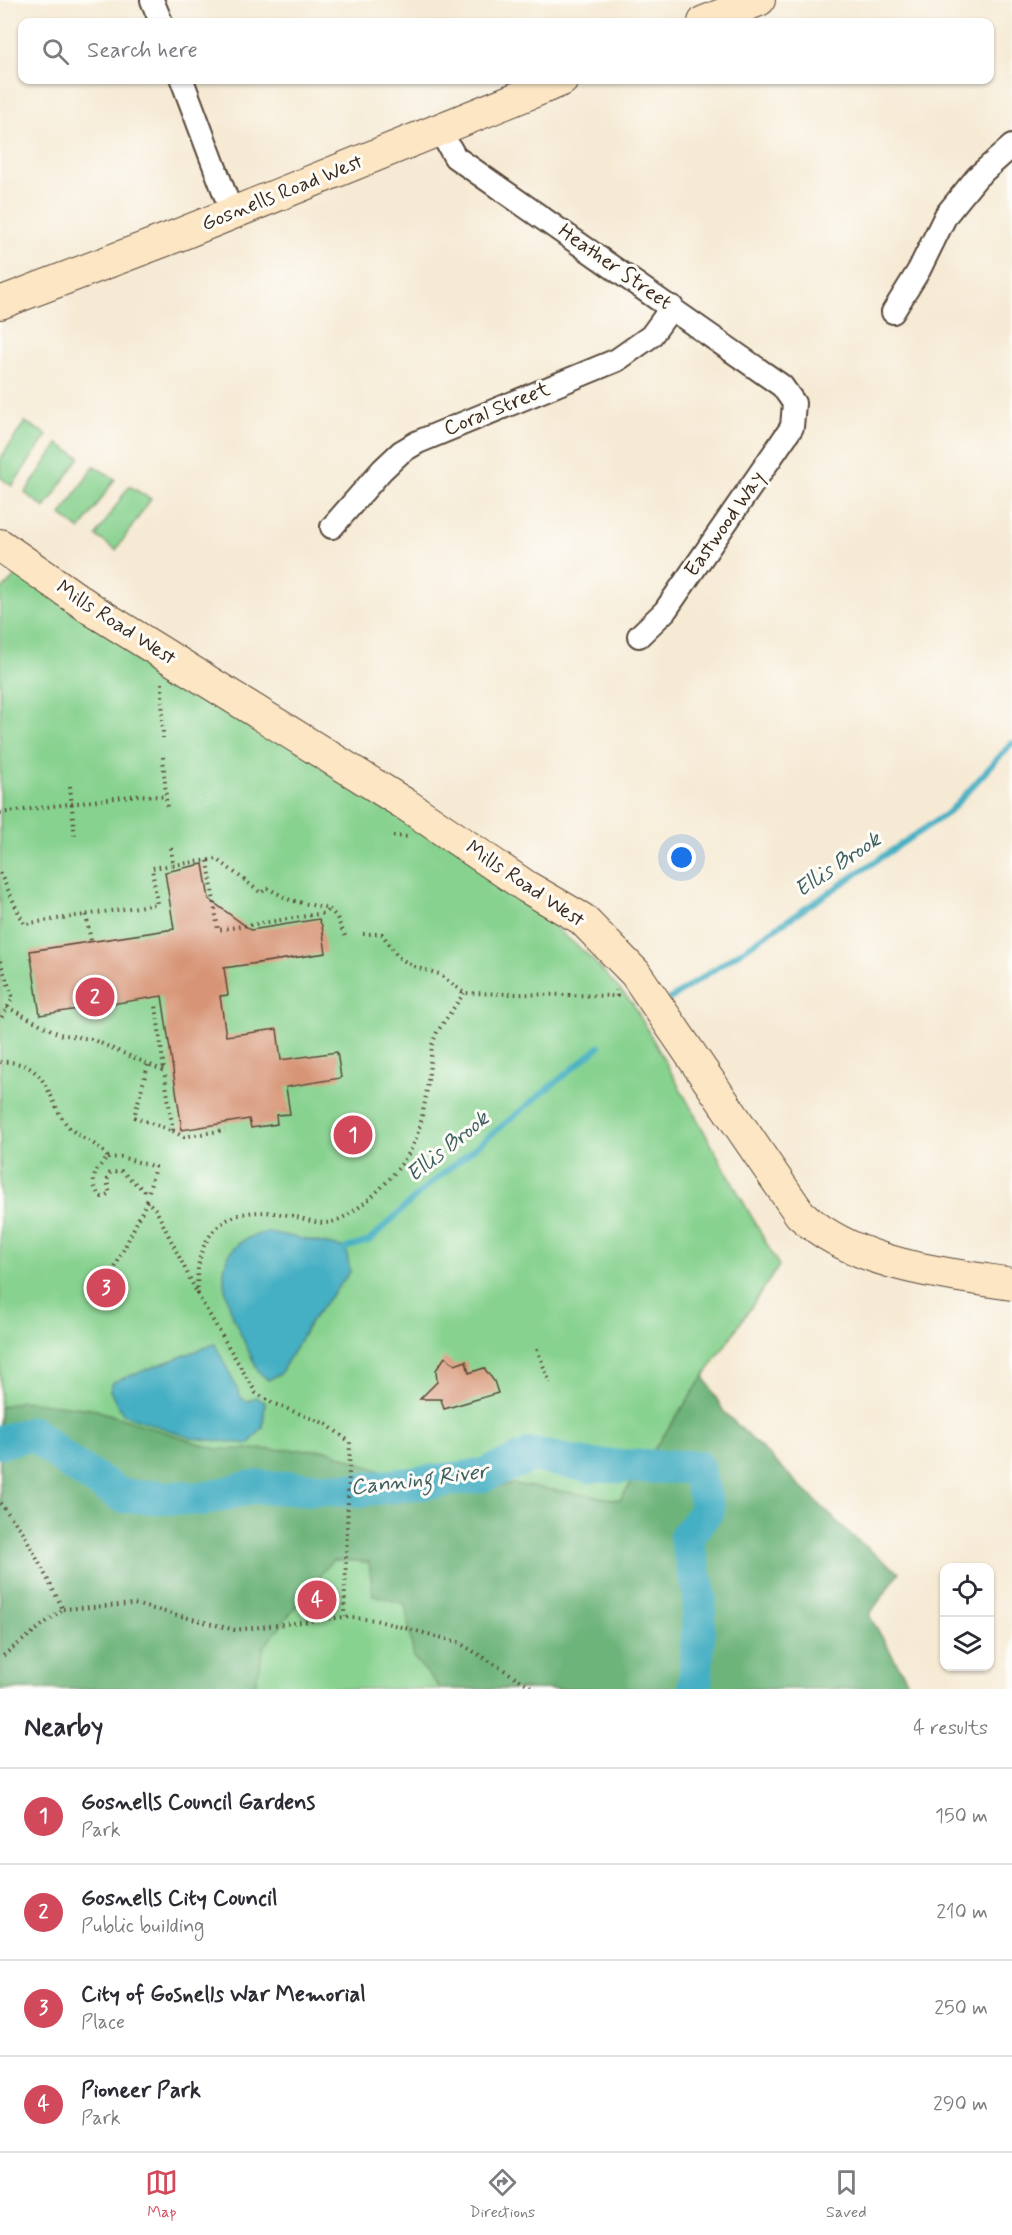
<!DOCTYPE html>
<style>
body{margin:0;font-family:Mynerve,sans-serif;background:#f2f2f3;color:#2b2b33}
.controls{position:absolute;right:18px;bottom:18px;display:grid;overflow:hidden;border-radius:12px;box-shadow:0 2px 4px #0004}
.controls button{width:54px;height:54px;display:grid;place-items:center;padding:0;border:0;border-bottom:2px solid #e1e1e2;background:#fff;color:#2b2b33;font:30px sans-serif}
.you{position:absolute;left:682px;top:858px;width:21px;height:21px;margin:-15px;border:4px solid #fff;border-radius:50%;background:#1a73e8;box-shadow:0 0 0 9px #1a73e833}
.badge{display:grid;place-items:center;width:39px;height:39px;border-radius:50%;background:#d1495b;color:#fff;font-size:20px;font-weight:700}
.pin{position:absolute;translate:-50% -50%;border:3px solid #fff;box-shadow:0 2px 6px #0006}
.list{margin:0;padding:0;list-style:none}
h2{display:flex;justify-content:space-between;align-items:center;height:78px;margin:0;padding:0 24px;font-size:26px}
h2 small{font-size:20px;font-weight:400;color:#7c7c81}
.list li{display:grid;grid-template-columns:39px 1fr auto;gap:18px;align-items:center;box-sizing:border-box;height:96px;padding:0 24px;border-top:2px solid #e1e1e2}
.list b{display:block;font-size:22px;white-space:nowrap}
.list p{margin:0;font-size:20px;white-space:nowrap;color:#7c7c81}
.list em{font-size:20px;font-style:normal;color:#7c7c81}
.icon{flex:none;width:33px;height:33px;fill:none;stroke:currentColor;stroke-width:2;stroke-linecap:round;stroke-linejoin:round}
.map{position:relative;flex:none;width:1012px;height:1689px;overflow:hidden}
.search{position:absolute;background:#fff;box-shadow:0 2px 4px #0004;left:18px;right:18px;top:18px;height:66px;display:flex;align-items:center;gap:15px;box-sizing:border-box;padding:0 21px;border-radius:12px;color:#7c7c81;font-size:22px}
.sheet{height:462px;background:#fff}
nav{display:flex;justify-content:space-around;align-items:center;box-sizing:border-box;height:84px;border-top:2px solid #e1e1e2;background:#fff;font-size:16px;color:#7c7c81}
nav a{display:grid;justify-items:center;gap:3px}
nav .on{color:#d1495b}
.map>svg:first-child{display:block}
.green{fill:#87d28f;stroke:#617e56;stroke-width:1.5}
.forest{fill:#6db47a;stroke:#546f4c;stroke-width:1.5}
.water{fill:#44afc3;stroke:#406c70;stroke-width:1.5}
.lines{fill:none;stroke-linecap:round;stroke-linejoin:round}
.stream{stroke:#44afc3;stroke-width:6}
.river{stroke:#44afc3;stroke-width:34}
.building{fill:#d79476}
.street-casing{stroke:#574739;stroke-width:26}
.secondary-casing{stroke:#574739;stroke-width:34}
.path{stroke:#574739;stroke-width:4;stroke-dasharray:1.5 4.5;stroke-linecap:butt}
.street{stroke:#fff;stroke-width:22}
.secondary{stroke:#fce6c4;stroke-width:32}
.labels{text-anchor:middle;dominant-baseline:central;stroke-width:6;stroke-linejoin:round;paint-order:stroke}
.street-label{font-size:21px;fill:#3b2a1e;stroke:#fdfcf7}
.water-label{font-size:22px;font-style:italic;fill:#3f5f60;stroke:#fdfcf7}
</style>
<div class="map">
<svg width="1012" height="1689" viewBox="0 0 1012 1689">
<rect width="100%" height="100%" fill="#fdfcf7"/>
<filter id="ink" filterUnits="userSpaceOnUse"><feTurbulence type="fractalNoise" baseFrequency=".0167" numOctaves="2"/><feDisplacementMap in="SourceGraphic" scale="12" xChannelSelector="R" yChannelSelector="G"/><feConvolveMatrix kernelMatrix="1 2 1 2 8 2 1 2 1" color-interpolation-filters="sRGB"/></filter>
<filter id="wash" filterUnits="userSpaceOnUse"><feTurbulence type="fractalNoise" baseFrequency=".008" numOctaves="4" result="noise"/><feDisplacementMap in="SourceGraphic" scale="24" xChannelSelector="R" yChannelSelector="G"/><feGaussianBlur stdDeviation="1.35" result="paint"/><feColorMatrix in="noise" values="0 0 0 0 0 0 0 0 0 0 0 0 0 0 0 0 0 1.4 0 .05"/><feComposite in="paint" operator="in"/></filter>
<g filter="url(#wash)">
<rect width="100%" height="100%" fill="#f6ead4"/>
<path class="green" d="M25 422 47 435 12 486 0 477V459Z
M58 444 80 457 45 508 25 493Z
M94 466 115 479 80 530 61 515Z
M129 486 151 499 116 550 96 536Z
M23 568 437 830 587 954 633 1004 779 1266 620 1500 648 1689H0V592Z"/>
<path class="forest" d="M704 1376 724 1412 851 1535 899 1573 869 1615 912 1689H441L414 1658 405 1604 373 1595 369 1562 332 1560 264 1647 255 1686 249 1689H0V1407L22 1401 93 1409 216 1449 326 1450 445 1496 513 1484 620 1500Z"/>
<path class="water" d="M269 1232 346 1248 350 1272 311 1321 280 1374 268 1380 258 1371C238 1326 187 1245 269 1232Z
M215 1344 242 1399 248 1401 256 1397 265 1403 263 1427 249 1444 191 1438 123 1414 110 1391 113 1382Z"/>
<g class="lines">
<path class="stream" d="M670 999 949 812 1012 743
M346 1248 369 1241 423 1190 599 1047"/>
<path class="river" d="M0 1442 33 1433 69 1463 122 1496 204 1499 252 1487 358 1490 481 1476 533 1455 590 1466 697 1467 708 1509 686 1537 700 1597 695 1689"/>
</g>
<g id="blocks">
<path class="building" d="M203 864 209 899 251 930 319 919 322 926 326 953 224 968 228 995 220 996 226 1036 277 1029 281 1060 337 1052 341 1078 286 1087 290 1114 276 1115 277 1124 251 1128 249 1119 182 1130 162 996 40 1015 30 951 174 929 165 872Z
M445 1357 455 1365 466 1361 469 1373 484 1368 494 1381 498 1393 444 1409 441 1399H420L437 1382 436 1370Z"/>
</g>
</g>
<g filter="url(#ink)">
<use href="#blocks" fill-opacity="0" stroke="#574739" stroke-width="1.5"/>
<g class="lines">
<g class="street-casing">
<path id="street" d="M152 0 161 22
M182 80 232 213
M439 129 455 157 782 386 794 403 792 427 665 611 639 636
M893 312 919 270 946 215 977 177 1012 146
M332 527 382 470 401 452 418 442 617 360 651 336 672 307"/>
</g>
<g class="secondary-casing">
<path id="secondary" d="M704 22 759 0
M0 303 176 236 562 80
M0 545 96 612 405 804 527 887 582 919 635 973 800 1214C855 1265 940 1273 1012 1284"/>
</g>
<path class="path" d="M162 683 163 738
M163 757 167 809
M70 786 75 839
M0 813 138 795 166 797
M393 836 410 837
M208 861 218 930 325 913 329 909
M173 865 217 859 261 893 267 888 290 900 329 909 336 916 346 938
M0 873 24 924 157 904 152 868 173 865 171 847
M86 915 91 941
M363 934H382L398 957 412 966 439 974 464 993 617 996 616 990
M0 961 13 998 0 1020
M7 1007 59 1034 91 1039 164 1071 156 1005
M0 1062C11 1061 27 1064 35 1072 51 1086 54 1111 69 1127 81 1140 100 1143 108 1158 96 1168 89 1179 98 1194L102 1197 110 1193 107 1181 110 1173 121 1171 148 1194
M148 1065 134 1117 173 1131 164 1071
M173 1131 184 1137 225 1130
M108 1158 121 1157 155 1167 148 1195
M97 1287a10 10 0 1 1 20 0a10 10 0 1 1-20 0Z
M110 1278 147 1201 156 1210 199 1297 256 1393 272 1403 326 1424 350 1442 344 1617
M198 1294C196 1273 198 1250 212 1233 233 1207 266 1210 297 1217 308 1220 320 1225 332 1222 361 1214 409 1164 417 1135 426 1107 429 1074 432 1045L437 1032 464 993
M537 1349 550 1383
M0 1503 23 1532 63 1609 0 1658
M63 1609 134 1604 235 1630 344 1617 375 1620 458 1642 535 1689"/>
<use href="#street" class="street"/>
<use href="#secondary" class="secondary"/>
</g>
</g>
<g class="labels">
<g class="street-label">
<text transform="translate(282 193) rotate(-22)">Gosnells Road West</text>
<text transform="translate(615 267) rotate(35)">Heather Street</text>
<text transform="translate(497 409) rotate(-22)">Coral Street</text>
<text transform="translate(725 524) rotate(-55)">Eastwood Way</text>
<text transform="translate(116 623) rotate(33)">Mills Road West</text>
<text transform="translate(525 884) rotate(34)">Mills Road West</text>
</g>
<g class="water-label">
<text transform="translate(838 865) rotate(-34)">Ellis Brook</text>
<text transform="translate(448 1147) rotate(-39)">Ellis Brook</text>
<text transform="translate(419 1480) rotate(-7)">Canning River</text>
</g>
</g>
</svg>
<div class="controls">
<button><svg class="icon" aria-label="locate" viewBox="0 0 24 24"><circle cx="12" cy="12" r="6"/><path d="M12 2v4M12 18v4M2 12h4M18 12h4"/></svg></button>
<button><svg class="icon" aria-label="layers" viewBox="0 0 24 24"><path d="M12 4l9 5-9 5-9-5zM3 14l9 5 9-5"/></svg></button>
</div>
<div class="you"></div>
<div class="pin badge" style="left:353px;top:1135px">1</div>
<div class="pin badge" style="left:95px;top:997px">2</div>
<div class="pin badge" style="left:106px;top:1288px">3</div>
<div class="pin badge" style="left:317px;top:1600px">4</div>
<div class="search"><svg class="icon" aria-label="search" viewBox="0 0 24 24"><circle cx="10" cy="10" r="6"/><path d="M15 15l6 6"/></svg>Search here</div>
</div>
<section class="sheet">
<h2>Nearby<small>4 results</small></h2>
<ul class="list">
<li><span class="badge">1</span><div><b>Gosnells Council Gardens</b><p>Park</p></div><em>150 m</em></li>
<li><span class="badge">2</span><div><b>Gosnells City Council</b><p>Public building</p></div><em>210 m</em></li>
<li><span class="badge">3</span><div><b>City of Gosnells War Memorial</b><p>Place</p></div><em>250 m</em></li>
<li><span class="badge">4</span><div><b>Pioneer Park</b><p>Park</p></div><em>290 m</em></li>
</ul>
</section>
<nav>
<a class="on"><svg class="icon" aria-label="map" viewBox="0 0 24 24"><path d="M3 6l6-2 6 2 6-2v14l-6 2-6-2-6 2zM9 4v14M15 6v14"/></svg>Map</a>
<a><svg class="icon" aria-label="directions" viewBox="0 0 24 24"><path d="M12 3l9 9-9 9-9-9zM9 14v-3h6M13 9l2 2-2 2"/></svg>Directions</a>
<a><svg class="icon" aria-label="saved" viewBox="0 0 24 24"><path d="M7 4h10v16l-5-4-5 4z"/></svg>Saved</a>
</nav>
